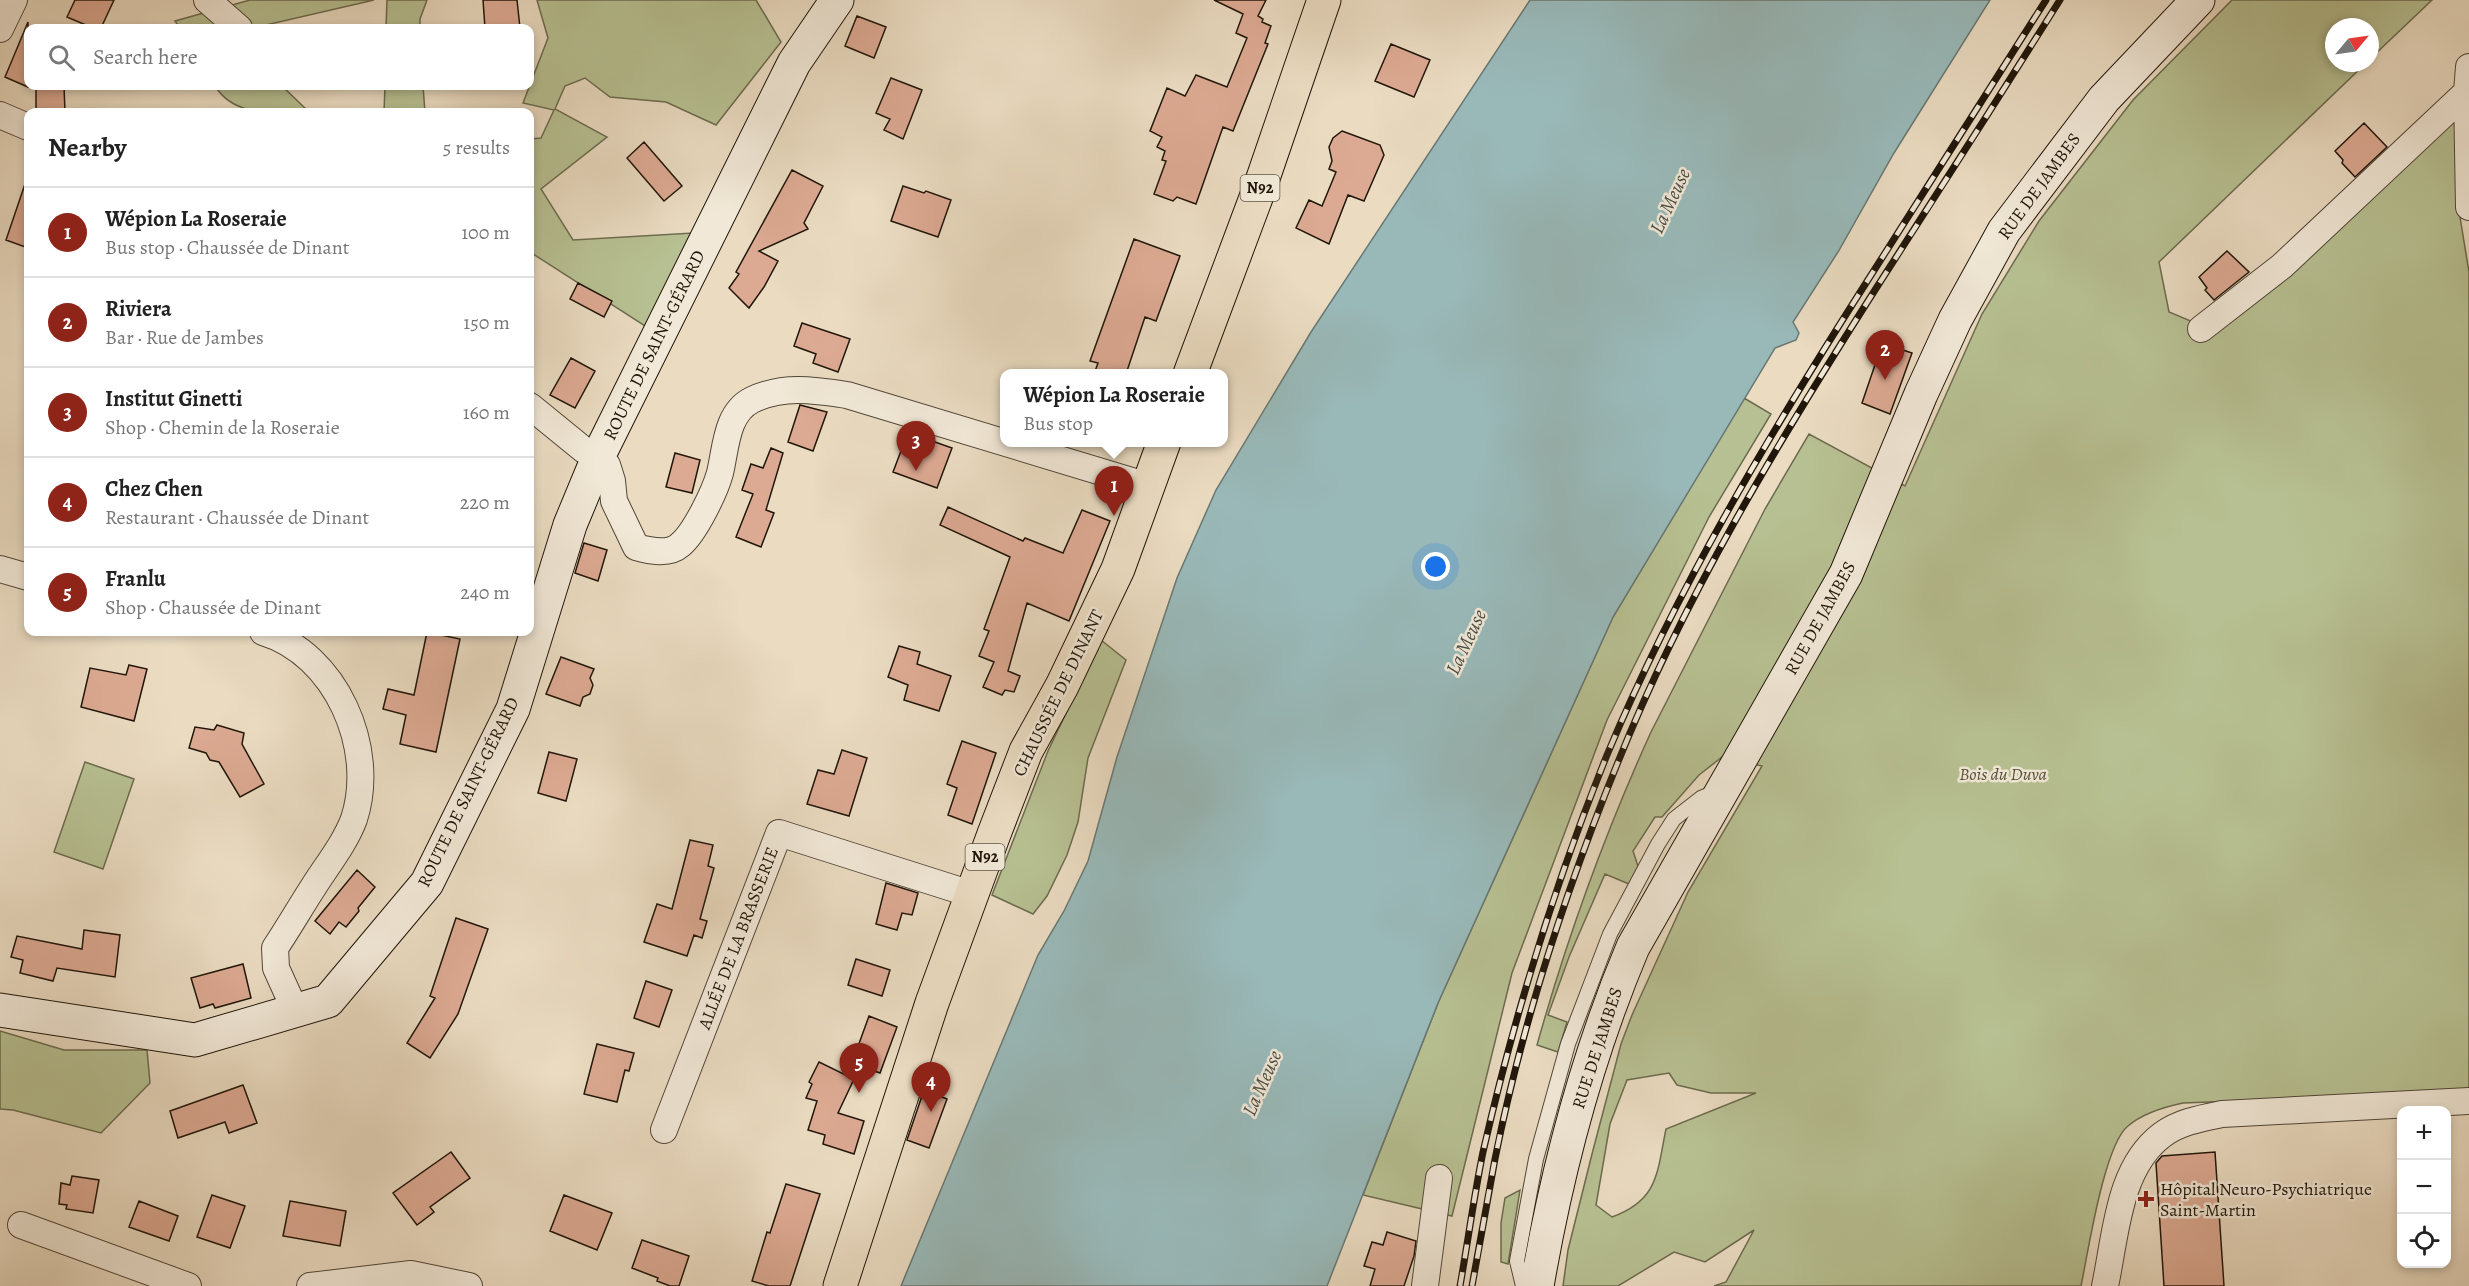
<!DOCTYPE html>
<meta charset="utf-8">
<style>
body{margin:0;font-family:Alegreya,serif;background:#f6f6f6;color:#222}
.controls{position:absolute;right:18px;bottom:18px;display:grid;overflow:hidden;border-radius:12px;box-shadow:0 3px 9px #0003}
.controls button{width:54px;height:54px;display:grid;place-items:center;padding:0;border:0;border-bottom:2px solid #e0e0e0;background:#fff;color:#222;font:30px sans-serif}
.compass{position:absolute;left:2325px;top:18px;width:54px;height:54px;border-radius:50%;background:#fff;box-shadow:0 3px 9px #0003;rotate:61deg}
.you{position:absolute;left:1436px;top:567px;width:21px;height:21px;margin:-15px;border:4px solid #fff;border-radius:50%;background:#1a73e8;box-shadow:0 0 0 9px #1a73e833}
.badge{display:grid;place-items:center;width:39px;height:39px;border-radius:50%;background:#8f2418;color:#fff;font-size:20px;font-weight:700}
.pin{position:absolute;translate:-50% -50px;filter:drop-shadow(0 2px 3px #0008)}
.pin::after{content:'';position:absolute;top:32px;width:21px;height:18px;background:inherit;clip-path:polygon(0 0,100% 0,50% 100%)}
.popup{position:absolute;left:1000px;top:369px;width:228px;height:78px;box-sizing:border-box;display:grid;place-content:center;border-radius:12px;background:#fff;filter:drop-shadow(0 2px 4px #0005);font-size:20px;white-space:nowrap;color:#767676}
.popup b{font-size:22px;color:#222}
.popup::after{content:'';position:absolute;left:50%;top:100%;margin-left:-12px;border:12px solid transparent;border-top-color:#fff}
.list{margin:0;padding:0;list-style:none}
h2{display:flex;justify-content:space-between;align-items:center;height:78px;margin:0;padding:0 24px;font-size:26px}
h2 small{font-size:20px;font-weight:400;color:#767676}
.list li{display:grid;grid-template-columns:39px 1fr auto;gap:18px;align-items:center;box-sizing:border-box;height:90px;padding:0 24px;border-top:2px solid #e0e0e0}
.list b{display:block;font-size:22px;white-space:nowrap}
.list p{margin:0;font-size:20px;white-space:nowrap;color:#767676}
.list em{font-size:20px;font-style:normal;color:#767676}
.icon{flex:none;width:33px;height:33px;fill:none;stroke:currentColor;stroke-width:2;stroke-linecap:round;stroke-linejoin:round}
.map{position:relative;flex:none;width:2469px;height:1286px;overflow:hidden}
.search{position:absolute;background:#fff;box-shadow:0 3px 9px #0003;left:24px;top:24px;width:510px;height:66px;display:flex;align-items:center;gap:15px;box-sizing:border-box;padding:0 21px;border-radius:12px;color:#767676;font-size:22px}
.panel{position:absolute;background:#fff;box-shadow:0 3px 9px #0003;left:24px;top:108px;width:510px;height:528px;border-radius:12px}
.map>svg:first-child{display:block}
.green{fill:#b7c092;stroke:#6c6b4e;stroke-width:1.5;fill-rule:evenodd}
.water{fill:#99b9b9;stroke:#697873;stroke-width:1.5}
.building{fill:#dca992;stroke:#20160a;stroke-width:1.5}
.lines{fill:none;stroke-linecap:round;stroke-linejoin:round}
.service-casing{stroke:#524738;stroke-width:16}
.minor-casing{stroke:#524738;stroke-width:28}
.secondary-casing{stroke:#20160a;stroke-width:35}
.primary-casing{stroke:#20160a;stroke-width:35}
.service{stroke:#f1e8d7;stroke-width:14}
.minor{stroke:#f1e8d7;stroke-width:26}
.secondary{stroke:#f1e8d7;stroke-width:33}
.primary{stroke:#eadbc1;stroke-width:33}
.rail-casing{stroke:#20160a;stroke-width:7}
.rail{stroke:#f1e8d7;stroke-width:4.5;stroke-dasharray:14;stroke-linecap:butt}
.poi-dot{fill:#8f2418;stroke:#f1e8d7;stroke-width:2}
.labels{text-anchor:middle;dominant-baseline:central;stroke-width:5;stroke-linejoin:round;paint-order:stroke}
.shield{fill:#f1e8d7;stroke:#5f5548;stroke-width:1.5}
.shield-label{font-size:16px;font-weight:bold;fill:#20160a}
.street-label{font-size:18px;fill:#20160a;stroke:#f1e8d7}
.park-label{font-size:18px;font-style:italic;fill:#55523a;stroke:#f1e8d7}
.poi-label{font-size:18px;fill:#20160a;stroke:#f1e8d7;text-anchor:start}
.water-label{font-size:20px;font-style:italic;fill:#4a4f47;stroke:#f1e8d7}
</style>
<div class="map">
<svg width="2469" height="1286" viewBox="0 0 2469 1286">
<rect width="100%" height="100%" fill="#eadbc1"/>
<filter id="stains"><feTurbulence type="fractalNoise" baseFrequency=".00333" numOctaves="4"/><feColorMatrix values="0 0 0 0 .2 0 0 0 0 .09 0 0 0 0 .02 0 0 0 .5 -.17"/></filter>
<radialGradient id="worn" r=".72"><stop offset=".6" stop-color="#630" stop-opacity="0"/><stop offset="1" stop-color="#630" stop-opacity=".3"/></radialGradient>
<path class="green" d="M250 0H374L253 28H180L175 21Z
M387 0H427L420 19V28H386Z
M537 0H756L781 42 716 125 666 102 610 97 585 78 565 86 555 109 607 137 541 189 573 240 710 232 659 335 530 252V139L541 138 554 110 523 103 548 38Z
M2232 0H2432L2370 59V27H2334V63H2366L2159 262 2169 312 2200 325 2448 117 2455 121 2459 211 2469 272V1092L2183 1103C2164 1107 2143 1113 2128 1126 2104 1145 2088 1253 2081 1286H1714L1726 1282 1754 1230 1705 1262 1674 1252 1618 1286H1563L1568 1250 1592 1154 1621 1044 1632 1015 1688 892 1762 766 1722 757 1699 775 1662 817H1655L1633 851 1638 866 1629 884 1605 874 1569 957 1548 1015 1567 1022 1558 1052 1537 1045C1567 938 1605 833 1651 732L1765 509 1809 434 1905 486 1982 314 2039 221 2133 100ZM1669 1073 1677 1085 1711 1093H1756L1666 1129C1657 1172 1659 1200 1612 1217L1596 1205 1610 1124 1627 1080Z
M215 86H282L308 111 307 112C274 112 235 118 215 86Z
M385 86H423L425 112H384Z
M1744 398 1771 414 1709 517 1607 720 1512 973 1452 1216 1363 1195 1438 1003 1613 617Z
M1101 640 1126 660 1088 758 1078 822 1067 855 1047 896 1033 914 992 895 1048 751Z
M85 762 134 779 103 869 54 852Z
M0 1031 64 1050H147L150 1083 101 1133 13 1110 0 1109Z
M1520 1190 1508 1264 1501 1262V1223L1505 1198Z"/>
<path class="water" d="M1530 0H1990L1894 153 1838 252 1793 322 1799 333 1796 340 1775 348 1613 617 1438 1003 1327 1286H901L1038 955 1064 911 1088 861 1117 757 1177 578 1216 490 1311 332Z"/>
<path class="building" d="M75 0H114L101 28H93L67 17Z
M483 0H517L520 28H485Z
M1214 0H1266L1258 16 1263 19 1262 22 1271 26 1265 43 1268 44 1233 131 1223 127 1196 204 1177 197 1173 201 1154 194 1166 161 1162 160 1165 151 1157 147 1162 137 1150 131 1167 88 1185 96 1196 75 1227 87 1247 38 1236 33 1243 14Z
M857 16 886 27 874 58 845 46Z
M28 22V87L5 77Z
M1391 44 1430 60 1414 97 1375 81Z
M891 78 922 90 903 139 884 130 890 119 876 113Z
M36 86H64L65 112H36Z
M2364 123 2387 147 2355 177 2342 163 2343 160 2335 151Z
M1342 131 1380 145 1384 155 1364 201 1348 195 1329 244 1296 228 1309 200 1322 206 1336 172 1329 169 1332 161 1329 147 1333 138Z
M644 142 682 186 664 201 627 158Z
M792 170 823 186 804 223 808 229 759 251 778 261 764 287 749 308 729 288 739 274 736 272Z
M25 184H28V248L6 240Z
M903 186 924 193 926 191 951 200 938 237 891 221Z
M1134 239 1180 256 1156 321 1145 317 1126 374H1094L1098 363 1090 361Z
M2227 251 2249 272 2214 300 2205 290 2207 288 2199 277Z
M578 283 612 301 604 317 570 299Z
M802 323 850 339 838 372 813 363 816 354 794 346Z
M1894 347 1912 353 1890 414 1862 403 1878 356 1889 360Z
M571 358 595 371 575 408 550 395Z
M800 405 827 412 813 451 788 442Z
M907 435 916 437 918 436 952 448 937 488 893 472Z
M771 448 783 453 766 510 774 513 761 547 736 537 753 494 742 490 751 464 763 468Z
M675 453 700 460 692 493 666 487Z
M948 507 1023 541 1025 538 1063 553 1082 510 1110 521 1069 621 1027 603 1008 671 1020 676 1014 692 1005 690 1002 695 983 687 994 662 979 656 989 631 984 629 1010 557 940 525Z
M584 543 607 550 598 581 575 573Z
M427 632 460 639 436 752 400 744 406 715 383 709 388 689 414 695Z
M899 646 920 652 917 664 951 676 939 711 904 700 908 685 888 677Z
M561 657 594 669 590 678 593 685 590 694 583 697 580 706 546 694Z
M129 665 147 669 134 721 81 707 90 668 126 675Z
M217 725 244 733 242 744 264 784 240 797 219 762 210 760 206 753 189 748 195 727 214 730Z
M962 741 996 753 972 824 948 815 957 788 947 784Z
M842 750 867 758 849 816 807 804 818 770 834 774Z
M549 752 577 759 566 801 538 793Z
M690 840 713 845 708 866 714 868 700 919 707 921 702 938 694 935 687 956 644 942 657 904 672 909Z
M357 870 375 887 358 908 359 911 346 927 339 922 330 934 315 921Z
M886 883 918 893 912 915 902 913 897 930 876 924Z
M456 918 488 929 458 1014 430 1058 407 1043 435 998 430 996Z
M84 930 120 935 115 977 57 968 53 981 20 973 23 960 11 957 17 936 82 949Z
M856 959 890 970 882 996 848 985Z
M243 964 251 998 215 1008 213 1004 200 1008 191 978Z
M646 981 672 990 659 1027 634 1018Z
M869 1016 897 1027 880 1073 852 1063Z
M597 1044 634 1053 629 1071 625 1070 617 1102 584 1094Z
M819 1062 854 1079 838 1113 864 1121 854 1154 823 1144 825 1135 808 1130 817 1101 806 1098 812 1084 809 1082Z
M243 1085 257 1123 229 1133 225 1122 178 1138 170 1111Z
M924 1090 947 1099 929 1148 907 1140Z
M451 1152 470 1178 430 1207 434 1212 417 1225 393 1193Z
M2215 1152 2224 1286H2164L2156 1163 2162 1156Z
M72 1176 99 1180 93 1213 66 1209 67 1205 59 1204 61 1183 70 1185Z
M786 1184 820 1194 790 1286H769L752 1281 767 1232 770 1233Z
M212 1195 245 1206 230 1248 197 1237Z
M564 1195 612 1213 597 1250 550 1231Z
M139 1201 178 1216 169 1241 129 1227Z
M290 1201 346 1211 340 1246 283 1236Z
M1387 1232 1416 1241 1414 1256 1404 1286H1370L1375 1269 1364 1266 1372 1242 1383 1245Z
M642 1240 689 1256 679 1286H670L657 1281 658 1278 632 1268Z"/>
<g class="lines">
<g class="service-casing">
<path id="service" d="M1523 1286 1517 1261 1536 1159 1568 1044 1610 934 1658 844 1674 819 1701 798 1713 793"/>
</g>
<g class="minor-casing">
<path id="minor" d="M207 0 239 28
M0 29 14 0
M2469 67 2467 92 2469 207
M0 115 28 127
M2201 329 2282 266 2467 92
M530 406 584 450 599 455 607 465 612 481 614 501 636 547C650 551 669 555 680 545 695 533 715 491 720 473 726 448 726 413 752 400 783 385 814 390 847 395L1148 486
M0 569 28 577
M263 632C336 654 377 748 354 819 345 843 328 864 314 886 301 906 289 927 275 948L276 968 295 1010
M664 1130 779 833 971 894
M21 1225 188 1286
M310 1286 411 1274 469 1286
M1425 1286 1439 1178
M2105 1286C2116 1235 2118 1168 2162 1135 2179 1122 2202 1118 2222 1114L2469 1101"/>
</g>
<g class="secondary-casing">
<path id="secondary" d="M0 1010 195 1040 328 1001 427 883 513 709 570 525 599 455 794 63 837 0
M1537 1286C1557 1170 1587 1056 1633 947L1846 574 1921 394 1955 320 2004 231 2104 99 2198 0"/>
</g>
<g class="primary-casing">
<path id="primary" d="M1190 374 1260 187 1324 0
M840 1286 932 1003 994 834 1026 751 1062 686 1118 569 1164 442"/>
</g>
<use href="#service" class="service"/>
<use href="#minor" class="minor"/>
<use href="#secondary" class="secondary"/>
<use href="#primary" class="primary"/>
<g class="rail-casing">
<path id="rail" d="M1460 1286C1468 1241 1474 1196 1483 1152 1514 1017 1555 883 1607 755 1678 585 1774 427 1873 272 1931 181 1988 91 2046 0
M1472 1286C1480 1244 1487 1201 1495 1159 1522 1023 1566 890 1618 762 1685 595 1779 441 1875 290 1937 194 1999 97 2060 0"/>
</g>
<use href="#rail" class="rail"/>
</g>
<path class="poi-dot" d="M2143 1190h6v6h6v6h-6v6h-6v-6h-6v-6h6z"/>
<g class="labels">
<g class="shield">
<rect x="1240.5" y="175" width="39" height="26" rx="4.5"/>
<rect x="965.5" y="844" width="39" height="26" rx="4.5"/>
</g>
<g class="shield-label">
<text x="1260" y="188">N92</text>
<text x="985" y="857">N92</text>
</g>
<g class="street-label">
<text transform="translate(2039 186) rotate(-54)">RUE DE JAMBES</text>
<text transform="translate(654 345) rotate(-64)">ROUTE DE SAINT-GÉRARD</text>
<text transform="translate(1820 618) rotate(-61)">RUE DE JAMBES</text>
<text transform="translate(1058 693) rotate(-64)">CHAUSSÉE DE DINANT</text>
<text transform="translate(468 792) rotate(-64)">ROUTE DE SAINT-GÉRARD</text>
<text transform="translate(738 938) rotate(-69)">ALLÉE DE LA BRASSERIE</text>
<text transform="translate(1597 1048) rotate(-72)">RUE DE JAMBES</text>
</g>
<g class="park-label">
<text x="2003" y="774">Bois du Duva</text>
</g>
<g class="poi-label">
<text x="2160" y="1189">Hôpital Neuro-Psychiatrique<tspan x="2160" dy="21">Saint-Martin</tspan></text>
</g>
<g class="water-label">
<text transform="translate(1670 201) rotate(-65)">La Meuse</text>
<text transform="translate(1466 642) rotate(-65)">La Meuse</text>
<text transform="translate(1262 1083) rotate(-66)">La Meuse</text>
</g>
</g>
<rect width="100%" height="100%" filter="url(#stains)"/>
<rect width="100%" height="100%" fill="url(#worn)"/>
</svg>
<div class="controls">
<button>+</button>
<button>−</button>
<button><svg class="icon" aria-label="locate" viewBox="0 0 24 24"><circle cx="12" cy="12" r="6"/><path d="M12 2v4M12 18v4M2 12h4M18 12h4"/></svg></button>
</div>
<svg class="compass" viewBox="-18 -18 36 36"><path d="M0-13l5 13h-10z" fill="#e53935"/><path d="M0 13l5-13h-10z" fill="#767676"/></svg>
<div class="you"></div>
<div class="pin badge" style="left:1114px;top:516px">1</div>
<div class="popup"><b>Wépion La Roseraie</b>Bus stop</div>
<div class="pin badge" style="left:1885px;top:380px">2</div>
<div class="pin badge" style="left:916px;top:471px">3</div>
<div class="pin badge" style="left:931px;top:1112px">4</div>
<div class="pin badge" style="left:859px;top:1093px">5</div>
<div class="search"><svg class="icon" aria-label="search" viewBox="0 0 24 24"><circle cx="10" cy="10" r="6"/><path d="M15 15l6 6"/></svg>Search here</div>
<section class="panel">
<h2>Nearby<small>5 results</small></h2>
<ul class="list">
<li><span class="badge">1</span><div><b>Wépion La Roseraie</b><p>Bus stop · Chaussée de Dinant</p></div><em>100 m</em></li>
<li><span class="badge">2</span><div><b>Riviera</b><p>Bar · Rue de Jambes</p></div><em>150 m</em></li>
<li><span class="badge">3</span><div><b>Institut Ginetti</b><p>Shop · Chemin de la Roseraie</p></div><em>160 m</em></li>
<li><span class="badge">4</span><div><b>Chez Chen</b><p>Restaurant · Chaussée de Dinant</p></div><em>220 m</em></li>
<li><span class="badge">5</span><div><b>Franlu</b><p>Shop · Chaussée de Dinant</p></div><em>240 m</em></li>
</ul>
</section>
</div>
